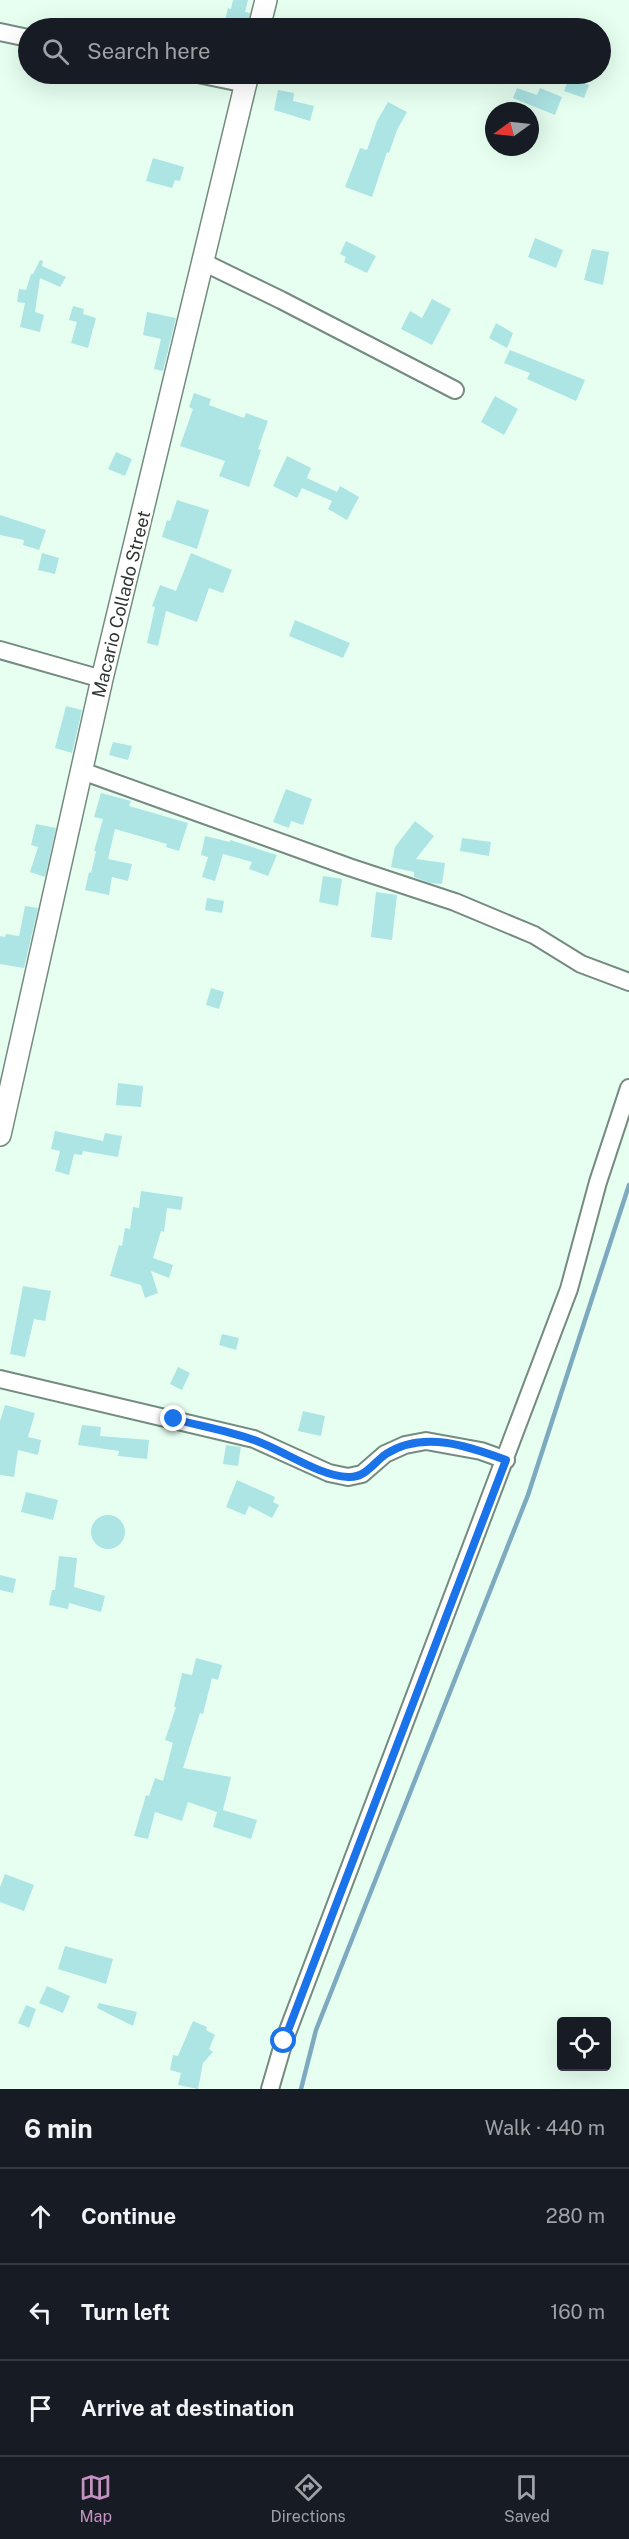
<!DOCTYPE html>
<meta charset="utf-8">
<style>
body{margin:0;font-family:"Public Sans",sans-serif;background:#20242c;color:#f1f3f6}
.controls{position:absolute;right:18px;bottom:18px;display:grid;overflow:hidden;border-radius:6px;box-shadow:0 6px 24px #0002}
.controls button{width:54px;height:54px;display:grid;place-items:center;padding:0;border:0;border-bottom:2px solid #363941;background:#171b24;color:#f1f3f6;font:30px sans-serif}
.compass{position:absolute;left:485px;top:102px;width:54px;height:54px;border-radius:50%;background:#171b24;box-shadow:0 6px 24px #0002;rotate:255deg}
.stop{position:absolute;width:18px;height:18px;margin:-14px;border:4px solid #1a73e8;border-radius:50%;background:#fff}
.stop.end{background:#1a73e8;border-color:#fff;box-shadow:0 2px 6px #0008}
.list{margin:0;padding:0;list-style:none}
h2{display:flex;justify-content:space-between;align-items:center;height:78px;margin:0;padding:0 24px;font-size:26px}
h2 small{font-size:20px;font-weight:400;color:#9ea1a6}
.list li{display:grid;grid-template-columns:39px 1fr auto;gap:18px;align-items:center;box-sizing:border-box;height:96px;padding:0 24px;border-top:2px solid #363941}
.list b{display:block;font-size:22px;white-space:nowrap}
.list em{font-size:20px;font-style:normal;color:#9ea1a6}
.icon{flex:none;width:33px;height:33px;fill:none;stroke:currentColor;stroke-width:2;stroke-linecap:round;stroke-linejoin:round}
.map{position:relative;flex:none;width:629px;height:2089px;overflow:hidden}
.search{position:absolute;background:#171b24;box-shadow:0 6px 24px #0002;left:18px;right:18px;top:18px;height:66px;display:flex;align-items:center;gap:15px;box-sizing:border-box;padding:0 21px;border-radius:33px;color:#9ea1a6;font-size:22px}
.sheet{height:366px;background:#171b24}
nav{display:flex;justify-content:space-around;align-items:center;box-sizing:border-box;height:84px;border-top:2px solid #363941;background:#171b24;font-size:16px;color:#9ea1a6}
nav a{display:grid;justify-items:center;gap:3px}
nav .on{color:#c392c1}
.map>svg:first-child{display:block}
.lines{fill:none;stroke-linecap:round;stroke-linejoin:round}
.stream{stroke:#7eaac0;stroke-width:4.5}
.building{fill:#ade5e5}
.minor-casing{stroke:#758b7f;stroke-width:20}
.tertiary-casing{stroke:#758b7f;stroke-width:24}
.minor{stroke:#fff;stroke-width:16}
.tertiary{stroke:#fff;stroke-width:21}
.route{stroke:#1a73e8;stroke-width:8}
.labels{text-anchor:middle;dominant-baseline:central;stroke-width:5;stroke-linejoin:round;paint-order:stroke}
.street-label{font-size:18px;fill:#2e3732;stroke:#fff}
</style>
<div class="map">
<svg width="629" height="2089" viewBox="0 0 629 2089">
<rect width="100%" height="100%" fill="#e6fff1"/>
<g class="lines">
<path class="stream" d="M301 2089 316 2030 528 1495 629 1185"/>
</g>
<path class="building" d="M233 0H248L245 12 250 13 247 28 224 25 228 8 231 9Z
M569 78 589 85 584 98 564 91Z
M517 88 537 95 540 88 562 97 555 115 513 98Z
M278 90 294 93 293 101 314 106 310 121 274 110Z
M388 102 407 112 397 130 389 153 387 152 372 197 345 187 360 148 367 150 377 121Z
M153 158 184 167 180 181 175 180 172 188 146 181Z
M535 238 563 250 556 268 528 257Z
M346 241 376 256 367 273 344 262 346 257 340 254Z
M592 249 609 252 603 285 584 280Z
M40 260 43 261 42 266 66 277 60 287 40 278 35 312 44 315 40 332 20 327 25 303 17 302 19 289 26 290 31 274H33Z
M432 299 451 309 432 345 401 329 410 311 422 318Z
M73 306 84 309 83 314 96 318 88 348 71 343 77 322 69 320Z
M147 312 176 318 163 371 154 369 161 339 143 335Z
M496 323 513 333 507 348 489 338Z
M510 350 585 380 576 401 527 379 530 373 504 363Z
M194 393 211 399 209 405 244 418 246 413 268 421 258 449 261 450 249 487 219 476 225 461 180 446 193 409 189 407Z
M495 396 518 409 504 435 481 422Z
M116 452 132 459 125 476 108 469Z
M287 456 311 468 307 478 337 492 340 486 359 497 347 520 328 509 332 501 302 488 297 498 273 486Z
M177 500 209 510 197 549 162 537 167 520 170 521Z
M0 515 46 530 39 550 23 545 24 540 0 535Z
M42 553 59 558 55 574 38 570Z
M191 553 232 570 223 593 209 588 197 622 166 611 158 646 147 643 155 607 152 606 160 585 176 591Z
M295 620 350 643 343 658 289 636Z
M66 706 82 710 72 753 55 748Z
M113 742 132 746 128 760 109 755Z
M286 789 312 799 303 825 291 821 289 828 273 822Z
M101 793 131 801 129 806 188 823 179 851 166 847 167 844 115 829 108 859 132 864 128 881 112 877 109 895 85 890 89 872 91 873 96 851H94L103 819 94 817Z
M415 821 434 836 416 859 445 863 442 884 430 883 414 877V872L391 867 395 847Z
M36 824 56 828 45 877 30 872 38 847 31 845Z
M205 836 230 842V840L277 855 268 876 249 869 252 862 223 854 215 881 202 877 208 857 201 855Z
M462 838 491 842 489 856 460 851Z
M323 876 342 879 338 906 319 902Z
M376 892 397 895 392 940 371 937Z
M207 898 224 901 222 913 205 910Z
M25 906 38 908 24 968 0 964V936L5 937 6 934 19 936Z
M211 988 224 992 219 1009 206 1005Z
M118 1083 143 1086 141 1107 116 1105Z
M55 1131 103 1141 105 1133 122 1136 118 1157 83 1151 82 1155 74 1154 69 1175 55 1171 60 1151 51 1149Z
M141 1191 183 1197 181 1210 167 1208 164 1232 161 1231 153 1258 173 1265 169 1278 151 1271 158 1293 145 1298 141 1285 110 1276 119 1245 122 1246 125 1228 130 1229 133 1207 139 1208Z
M23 1286 51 1291 45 1321 34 1319 25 1357 10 1354Z
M222 1334 239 1338 236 1350 219 1345Z
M178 1367 190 1373 182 1390 170 1384Z
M5 1405 35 1413 28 1437 41 1440 38 1455 18 1450 14 1477 0 1475V1421Z
M303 1411 325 1416 321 1436 298 1431Z
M82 1425 101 1427 100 1436 149 1440 147 1459 118 1456 119 1451 78 1445Z
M226 1445 241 1447 238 1466 223 1464Z
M237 1480 275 1497 273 1502 279 1505 272 1518 249 1506 245 1515 226 1507Z
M26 1492 58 1500 53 1520 21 1512Z
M91 1532a17 17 0 1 1 34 0a17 17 0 1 1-34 0Z
M59 1556 77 1558 74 1587 105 1596 101 1612 69 1603 68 1609 49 1605 52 1590H55Z
M0 1575 16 1579 13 1593 0 1590Z
M196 1658 222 1665 218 1680 212 1678 203 1714 200 1713 183 1768 231 1777 223 1810 257 1820 251 1839 213 1827 217 1812 188 1802 182 1821 155 1812 148 1839 134 1836 146 1795 149 1796 155 1778 163 1781 173 1743 165 1740 176 1707H174L182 1673 192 1675Z
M5 1874 34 1885 24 1911 0 1902V1887Z
M65 1946 113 1959 106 1984 58 1969Z
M47 1986 70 1996 63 2013 39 2003Z
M99 2003 137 2012 133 2026 97 2008Z
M26 2005 36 2009 29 2028 18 2023Z
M193 2021 207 2027 206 2030 215 2035 209 2049 213 2052 203 2063 198 2089 178 2085 181 2073 170 2070 173 2055 178 2056Z"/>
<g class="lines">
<g class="minor-casing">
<path id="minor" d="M0 32 28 38
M198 74 246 84
M203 262 281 300 455 390
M0 650 102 679
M82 771 349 867 455 902 534 935 581 964 629 982
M0 1379 254 1439 329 1473 348 1477 362 1474 385 1454 405 1445 426 1441 481 1451 506 1460
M270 2089 284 2041 569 1289 598 1182 629 1088"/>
</g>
<g class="tertiary-casing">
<path id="tertiary" d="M259 28 266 0
M0 1135 102 679 248 74"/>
</g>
<use href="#minor" class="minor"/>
<use href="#tertiary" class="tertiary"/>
</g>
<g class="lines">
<path class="route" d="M174 1419C201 1426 229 1431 254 1440 283 1450 319 1476 348 1477 366 1478 374 1462 386 1454 423 1430 468 1446 506 1460L284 2041"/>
</g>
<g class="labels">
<g class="street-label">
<text transform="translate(121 604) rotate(-76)">Macario Collado Street</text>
</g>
</g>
</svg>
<div class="controls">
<button><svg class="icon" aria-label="locate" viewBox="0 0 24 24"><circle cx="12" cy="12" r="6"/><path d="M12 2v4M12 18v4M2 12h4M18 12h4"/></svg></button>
</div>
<svg class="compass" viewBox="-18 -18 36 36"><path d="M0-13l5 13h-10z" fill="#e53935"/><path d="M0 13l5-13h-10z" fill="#9ea1a6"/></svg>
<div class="stop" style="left:284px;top:2041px"></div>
<div class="stop end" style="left:174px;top:1419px"></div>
<div class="search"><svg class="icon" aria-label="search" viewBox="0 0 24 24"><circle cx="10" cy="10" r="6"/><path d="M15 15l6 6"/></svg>Search here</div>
</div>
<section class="sheet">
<h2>6 min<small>Walk · 440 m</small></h2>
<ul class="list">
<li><svg class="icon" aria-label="ahead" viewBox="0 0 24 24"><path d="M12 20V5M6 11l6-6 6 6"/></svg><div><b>Continue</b></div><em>280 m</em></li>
<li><svg class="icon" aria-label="left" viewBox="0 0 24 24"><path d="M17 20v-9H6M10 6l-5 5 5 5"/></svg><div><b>Turn left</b></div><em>160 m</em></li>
<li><svg class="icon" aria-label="arrive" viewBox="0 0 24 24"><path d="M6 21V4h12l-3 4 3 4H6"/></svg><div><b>Arrive at destination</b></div></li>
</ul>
</section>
<nav>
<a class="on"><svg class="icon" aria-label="map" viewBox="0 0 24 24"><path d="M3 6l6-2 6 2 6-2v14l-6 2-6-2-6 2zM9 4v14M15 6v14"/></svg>Map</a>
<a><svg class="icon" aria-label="directions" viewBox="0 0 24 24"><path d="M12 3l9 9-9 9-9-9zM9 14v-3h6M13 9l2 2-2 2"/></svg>Directions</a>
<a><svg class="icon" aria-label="saved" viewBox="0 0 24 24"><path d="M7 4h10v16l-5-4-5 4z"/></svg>Saved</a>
</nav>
